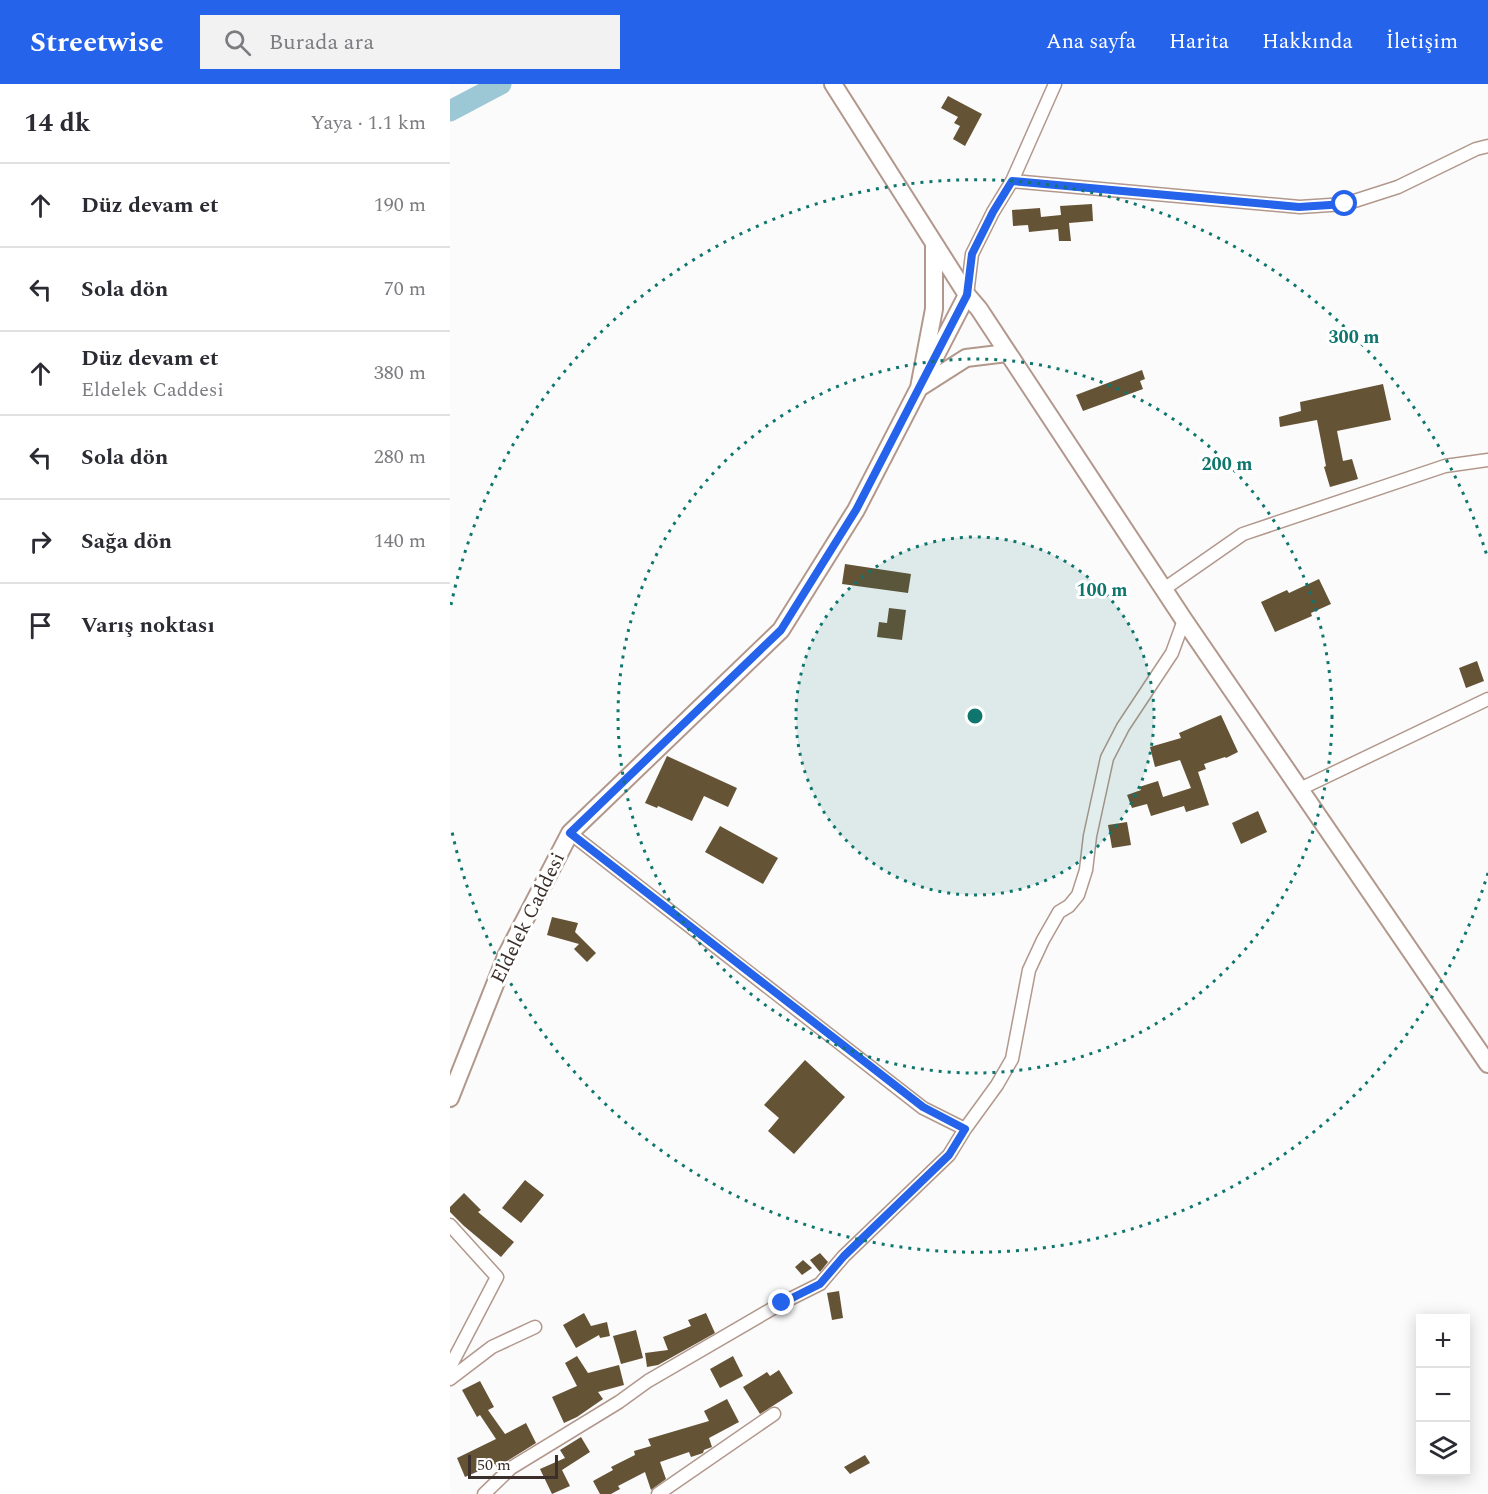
<!DOCTYPE html>
<html lang="tr">
<meta charset="utf-8">
<style>
body{margin:0;font-family:Spectral,serif;background:#f2f2f3;color:#2b2b33}
.controls{position:absolute;right:18px;bottom:18px;display:grid;overflow:hidden;border-radius:0px;box-shadow:0 3px 15px #0003}
.controls button{width:54px;height:54px;display:grid;place-items:center;padding:0;border:0;border-bottom:2px solid #e1e1e2;background:#fff;color:#2b2b33;font:30px sans-serif}
.scale{position:absolute;left:18px;bottom:15px;width:90px;box-sizing:border-box;padding-left:6px;border:3px solid #3a2f2a;border-top:0;font-size:16px;line-height:21px;white-space:nowrap;color:#3a2f2a;-webkit-text-stroke:4px #fff;paint-order:stroke}
.stop{position:absolute;width:18px;height:18px;margin:-14px;border:4px solid #2563eb;border-radius:50%;background:#fff}
.stop.end{background:#2563eb;border-color:#fff;box-shadow:0 2px 6px #0008}
.list{margin:0;padding:0;list-style:none}
h2{display:flex;justify-content:space-between;align-items:center;height:78px;margin:0;padding:0 24px;font-size:26px}
h2 small{font-size:20px;font-weight:400;color:#7c7c81}
.list li{display:grid;grid-template-columns:39px 1fr auto;gap:18px;align-items:center;box-sizing:border-box;height:84px;padding:0 24px;border-top:2px solid #e1e1e2}
.list b{display:block;font-size:22px;white-space:nowrap}
.list p{margin:0;font-size:20px;white-space:nowrap;color:#7c7c81}
.list em{font-size:20px;font-style:normal;color:#7c7c81}
.icon{flex:none;width:33px;height:33px;fill:none;stroke:currentColor;stroke-width:2;stroke-linecap:round;stroke-linejoin:round}
.map{position:relative;flex:none;width:1038px;height:1410px;overflow:hidden}
header{display:flex;align-items:center;gap:36px;box-sizing:border-box;height:84px;padding:0 30px;background:#2563eb;color:#fff}
header strong{font-size:28px}
nav{display:flex;gap:33px;margin-inline-start:auto;font-size:21px}
.search{width:420px;height:54px;background:#f2f2f3;display:flex;align-items:center;gap:15px;box-sizing:border-box;padding:0 21px;border-radius:0px;color:#7c7c81;font-size:22px}
main{display:flex}
aside{flex:1;background:#fff}
.map>svg:first-child{display:block}
.lines{fill:none;stroke-linecap:round;stroke-linejoin:round}
.river{stroke:#9cc7d5;stroke-width:21}
.building{fill:#655336}
.street-casing{stroke:#b2988c;stroke-width:15}
.secondary-casing{stroke:#b2988c;stroke-width:20}
.street{stroke:#fff;stroke-width:12}
.secondary{stroke:#fff;stroke-width:16}
.route{stroke:#2563eb;stroke-width:8}
.ring{fill:none;stroke:#0f766e;stroke-width:3;stroke-dasharray:3 6}
.labels{text-anchor:middle;dominant-baseline:central;stroke-width:6;stroke-linejoin:round;paint-order:stroke}
.street-label{font-size:20px;fill:#3a2f2a;stroke:#fff}
.centre{fill:#0f766e;stroke:#fff;stroke-width:3}
.ring-label{font-size:18px;text-anchor:middle;font-weight:bold;fill:#0f766e;stroke:#fff;stroke-width:6;stroke-linejoin:round;paint-order:stroke}
</style>
<header>
<strong>Streetwise</strong>
<div class="search"><svg class="icon" aria-label="search" viewBox="0 0 24 24"><circle cx="10" cy="10" r="6"/><path d="M15 15l6 6"/></svg>Burada ara</div>
<nav><a>Ana sayfa</a><a>Harita</a><a>Hakkında</a><a>İletişim</a></nav>
</header>
<main>
<aside>
<h2>14 dk<small>Yaya · 1.1 km</small></h2>
<ul class="list">
<li><svg class="icon" aria-label="ahead" viewBox="0 0 24 24"><path d="M12 20V5M6 11l6-6 6 6"/></svg><div><b>Düz devam et</b></div><em>190 m</em></li>
<li><svg class="icon" aria-label="left" viewBox="0 0 24 24"><path d="M17 20v-9H6M10 6l-5 5 5 5"/></svg><div><b>Sola dön</b></div><em>70 m</em></li>
<li><svg class="icon" aria-label="ahead" viewBox="0 0 24 24"><path d="M12 20V5M6 11l6-6 6 6"/></svg><div><b>Düz devam et</b><p>Eldelek Caddesi</p></div><em>380 m</em></li>
<li><svg class="icon" aria-label="left" viewBox="0 0 24 24"><path d="M17 20v-9H6M10 6l-5 5 5 5"/></svg><div><b>Sola dön</b></div><em>280 m</em></li>
<li><svg class="icon" aria-label="right" viewBox="0 0 24 24"><path d="M7 20v-9h11M14 6l5 5-5 5"/></svg><div><b>Sağa dön</b></div><em>140 m</em></li>
<li><svg class="icon" aria-label="arrive" viewBox="0 0 24 24"><path d="M6 21V4h12l-3 4 3 4H6"/></svg><div><b>Varış noktası</b></div></li>
</ul>
</aside>
<div class="map">
<svg width="1038" height="1410" viewBox="0 0 1038 1410">
<rect width="100%" height="100%" fill="#fbfbfb"/>
<g class="lines">
<path class="river" d="M0 27 51 0"/>
</g>
<path class="building" d="M498 12 532 30 515 62 503 55 510 42 504 39 508 33 491 24Z
M642 120 643 137 619 139 621 157H609L608 145 579 148 578 141 563 142 562 126 590 124 591 133 611 131 610 122Z
M692 286 695 295 690 297 693 305 633 327 626 311Z
M933 300 941 336 887 347 893 377 902 375 908 395 880 403 874 383 876 382 867 336 830 343 829 333 851 327 850 318Z
M395 480 461 490 458 509 392 500Z
M869 495 881 520 861 529 862 532 825 548 811 518 837 506 839 509Z
M439 524 456 526 452 556 427 553 429 538 437 539Z
M1027 577 1034 597 1016 604 1009 584Z
M771 631 788 668 776 674 775 673 754 680 756 685 748 688 759 721 736 728 734 722 701 732 697 720 682 724 677 711 691 706 689 703 708 697 713 713 741 704 730 676 705 683 700 663 731 654 729 649Z
M217 672 287 704 278 723 254 712 242 737 208 722 207 724 195 719Z
M808 727 817 748 791 760 782 739Z
M677 738 681 761 662 764 658 741Z
M270 742 328 774 313 800 255 768Z
M102 833 128 839 125 848 146 869 137 878 124 865 129 860 97 851Z
M355 976 395 1013 344 1070 318 1047 329 1034 314 1021Z
M75 1096 94 1111 71 1139 52 1124Z
M14 1109 31 1126 28 1128 64 1158 51 1173 14 1142 0 1128V1123Z
M370 1169 378 1178 370 1188 360 1176Z
M353 1176 362 1184 352 1191 345 1183Z
M389 1207 393 1234 382 1236 377 1209Z
M134 1229 141 1242 157 1238 160 1252 150 1254 149 1251 126 1264 113 1241Z
M256 1229 265 1249 208 1281 197 1283 195 1269 218 1266 213 1253 241 1242 238 1236Z
M186 1246 193 1274 171 1280 163 1252Z
M127 1272 138 1289 169 1281 174 1301 148 1308 153 1315 127 1333 114 1339 102 1313 127 1302 115 1279Z
M283 1272 293 1292 270 1304 260 1285Z
M329 1286 343 1309 310 1330 293 1303 317 1288 320 1292Z
M30 1297 44 1323 38 1326 55 1350 76 1339 86 1359 57 1377 48 1385 45 1380 15 1393 7 1374 46 1355 30 1331 27 1333 12 1306Z
M277 1315 289 1338 259 1354 262 1363 254 1366 253 1369 241 1373 239 1368 210 1378 216 1395 201 1406 195 1388 168 1402 170 1405 161 1410H150L143 1397 163 1386 161 1383 185 1371 184 1367 201 1362 198 1355 259 1337 254 1327Z
M131 1353 140 1368 112 1386 120 1402 102 1410 90 1385 115 1374 110 1366Z
M415 1371 420 1379 400 1390 394 1383Z"/>
<g class="lines">
<g class="street-casing">
<path id="street" d="M562 97 850 123 895 120 948 103 1026 65 1038 62
M517 211 522 170 543 128 562 97 605 0
M714 505 793 450 995 382 1038 376
M850 705 1038 615
M120 749 473 1024 515 1045 547 1001 562 975 579 886 593 856 609 828 619 822 628 811 636 786 640 752 657 674 673 643 722 569 734 536
M0 1141 47 1193 0 1283
M0 1295 42 1263 85 1243
M34 1410 61 1384 169 1318 198 1297 332 1219 370 1200 394 1172 499 1071 515 1045
M208 1410 324 1330"/>
</g>
<g class="secondary-casing">
<path id="secondary" d="M383 0 517 211 529 225 734 536 1038 980
M484 160V225L469 304 516 274 557 269
M0 1014 57 870 120 749 331 546 406 426 517 211"/>
</g>
<use href="#street" class="street"/>
<use href="#secondary" class="secondary"/>
</g>
<g class="lines">
<path class="route" d="M332 1219 370 1200 394 1172 499 1071 515 1045 473 1023 120 749 331 546 406 426 517 211 522 170 543 128 562 97 849 123 895 120"/>
</g>
<circle cx="525" cy="632" r="179" fill="#0f766e" fill-opacity=".12"/>
<g class="ring">
<circle cx="525" cy="632" r="179"/>
<circle cx="525" cy="632" r="357"/>
<path d="M1038 789A536 536 0 0 1 1 743M1 521A536 536 0 0 1 1038 475"/>
</g>
<g class="labels">
<g class="street-label">
<text transform="translate(78 834) rotate(-64)">Eldelek Caddesi</text>
</g>
</g>
<circle cx="525" cy="632" r="9" class="centre"/>
<g class="ring-label">
<text x="904" y="259">300 m</text>
<text x="777" y="386">200 m</text>
<text x="652" y="512">100 m</text>
</g>
</svg>
<div class="controls">
<button>+</button>
<button>−</button>
<button><svg class="icon" aria-label="layers" viewBox="0 0 24 24"><path d="M12 4l9 5-9 5-9-5zM3 14l9 5 9-5"/></svg></button>
</div>
<div class="scale">50 m</div>
<div class="stop" style="left:895px;top:120px"></div>
<div class="stop end" style="left:332px;top:1219px"></div>
</div>
</main>
